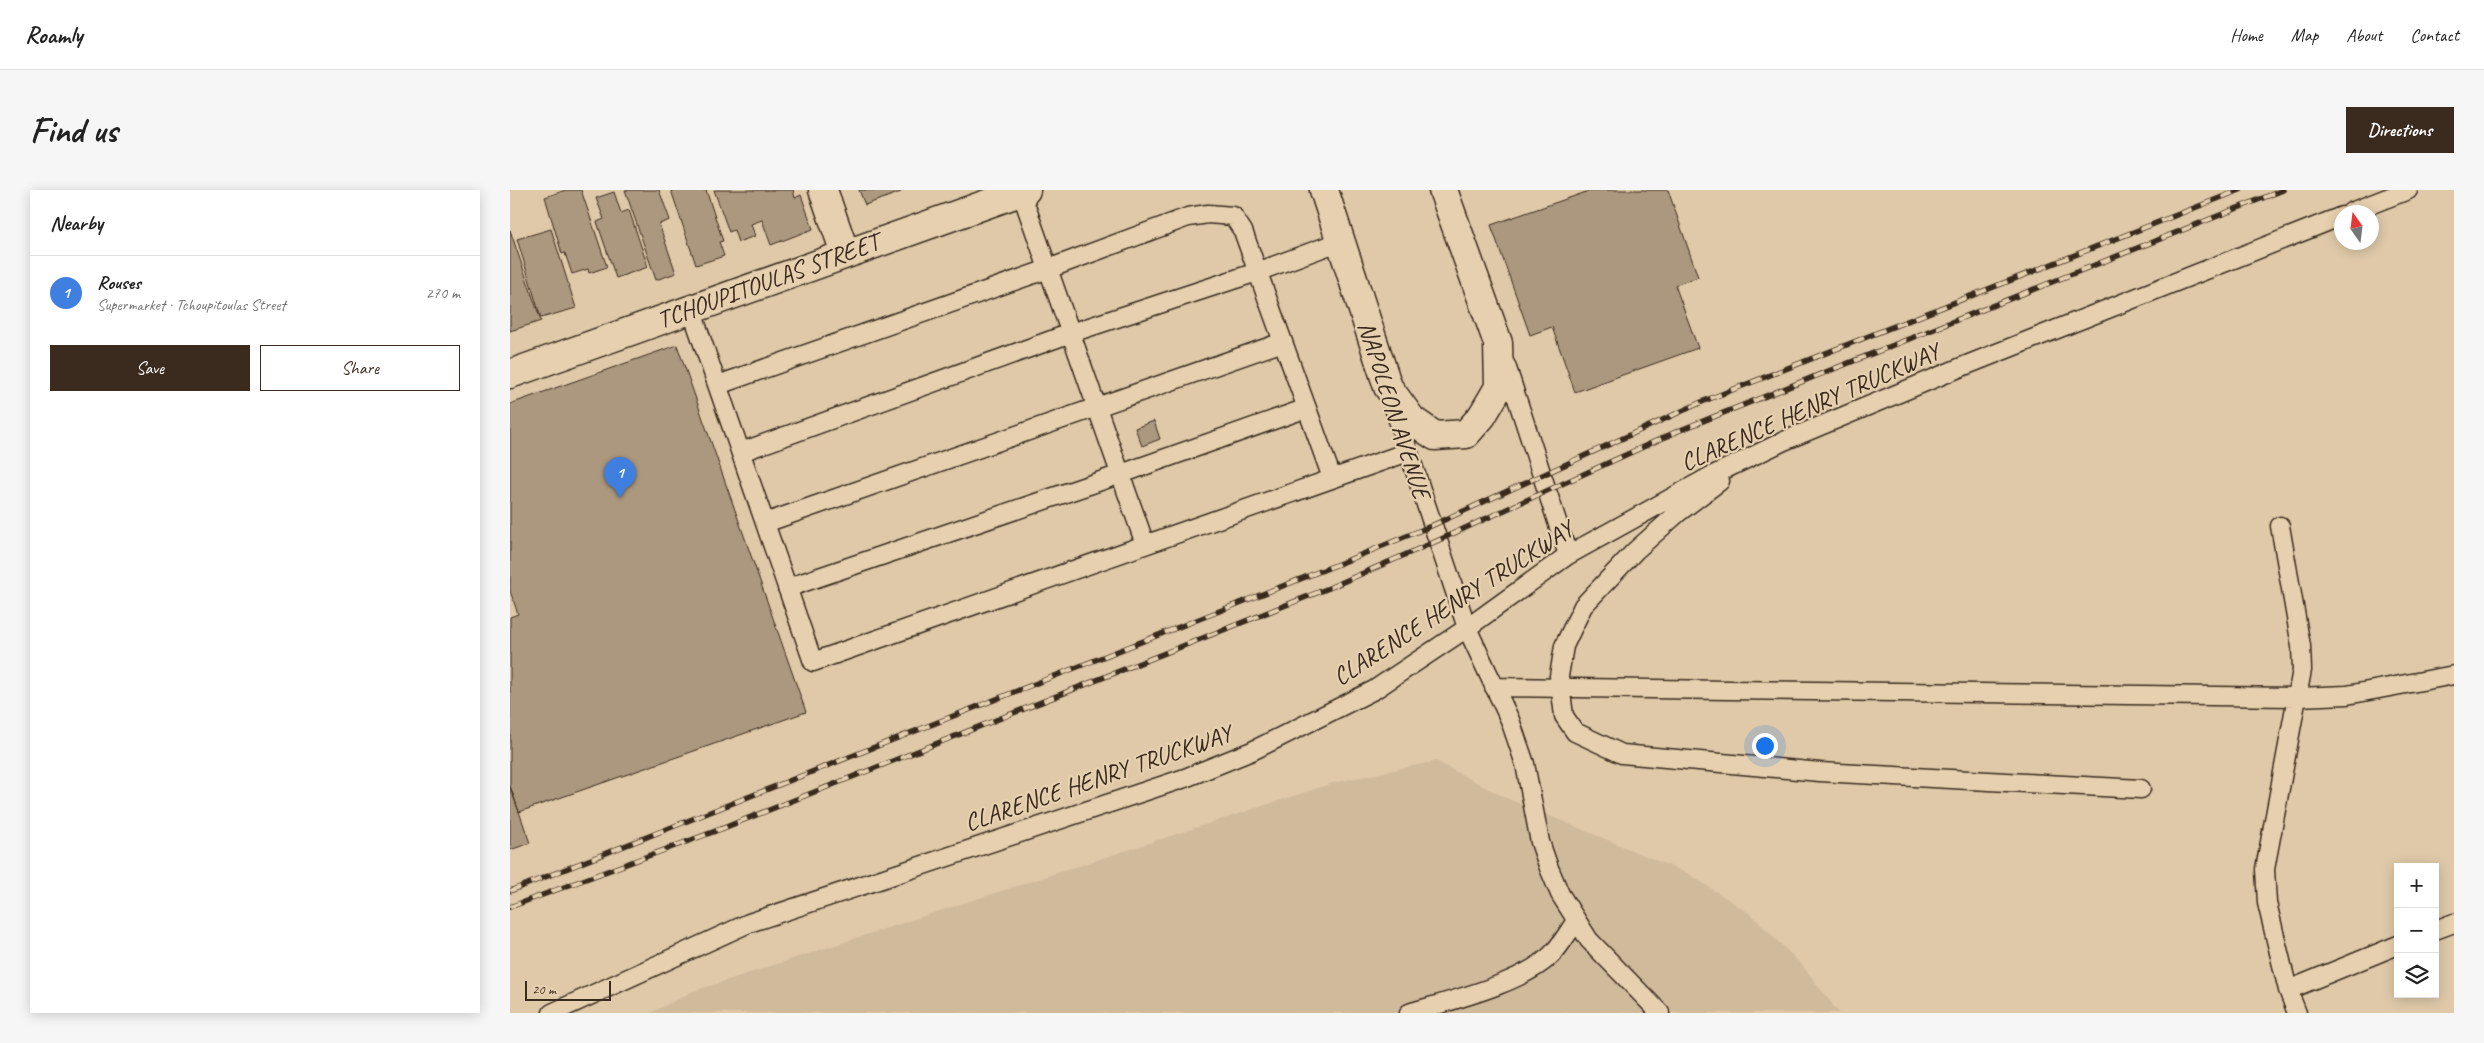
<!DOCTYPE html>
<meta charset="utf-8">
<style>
body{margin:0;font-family:Caveat,sans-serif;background:#f6f6f6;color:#222}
.controls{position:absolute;right:15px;bottom:15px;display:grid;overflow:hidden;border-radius:0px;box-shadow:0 2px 12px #0003}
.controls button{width:45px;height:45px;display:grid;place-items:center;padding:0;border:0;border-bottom:1px solid #e0e0e0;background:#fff;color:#222;font:25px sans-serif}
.compass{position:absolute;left:1824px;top:15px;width:45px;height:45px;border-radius:50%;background:#fff;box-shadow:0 2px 12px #0003;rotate:346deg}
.scale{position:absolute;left:15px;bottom:12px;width:86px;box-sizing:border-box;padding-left:5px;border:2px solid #3b2a1e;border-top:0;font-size:14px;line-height:18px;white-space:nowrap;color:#3b2a1e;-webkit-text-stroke:4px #e6d0af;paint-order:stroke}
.you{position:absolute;left:1254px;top:555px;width:18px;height:18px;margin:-12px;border:4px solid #fff;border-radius:50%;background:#1a73e8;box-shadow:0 0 0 8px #1a73e833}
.badge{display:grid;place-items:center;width:32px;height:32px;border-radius:50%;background:#3b2a1e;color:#fff;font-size:16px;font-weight:700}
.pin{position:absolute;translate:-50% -41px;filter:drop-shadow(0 1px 2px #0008)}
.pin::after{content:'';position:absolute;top:26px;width:18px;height:15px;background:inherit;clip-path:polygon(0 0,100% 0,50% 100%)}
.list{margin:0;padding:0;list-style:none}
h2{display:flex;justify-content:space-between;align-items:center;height:65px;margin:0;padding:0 20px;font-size:21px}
h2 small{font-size:16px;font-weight:400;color:#767676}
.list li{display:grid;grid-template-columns:32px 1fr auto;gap:15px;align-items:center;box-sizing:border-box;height:75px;padding:0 20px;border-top:1px solid #e0e0e0}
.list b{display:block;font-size:19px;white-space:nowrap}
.list p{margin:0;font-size:16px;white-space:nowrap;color:#767676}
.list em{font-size:16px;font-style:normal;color:#767676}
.actions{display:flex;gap:10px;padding:15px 20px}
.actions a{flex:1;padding:11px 0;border:1px solid #3b2a1e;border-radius:0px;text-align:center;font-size:18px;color:#3b2a1e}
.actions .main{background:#3b2a1e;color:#fff}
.icon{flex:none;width:28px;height:28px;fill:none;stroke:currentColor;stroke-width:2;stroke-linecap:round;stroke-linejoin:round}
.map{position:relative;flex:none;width:1944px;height:823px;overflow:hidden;border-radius:0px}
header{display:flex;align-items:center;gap:30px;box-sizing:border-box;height:70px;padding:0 25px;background:#fff;border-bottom:1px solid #e0e0e0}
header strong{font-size:24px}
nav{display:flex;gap:28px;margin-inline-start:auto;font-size:18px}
.intro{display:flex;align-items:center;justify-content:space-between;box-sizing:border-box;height:120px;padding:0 30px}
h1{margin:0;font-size:35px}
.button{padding:12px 22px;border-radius:0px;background:#3b2a1e;color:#fff;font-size:18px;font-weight:700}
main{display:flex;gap:30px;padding:0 30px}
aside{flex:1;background:#fff;border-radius:0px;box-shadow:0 2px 12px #0003}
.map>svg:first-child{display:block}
.built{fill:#d0ba9c}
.building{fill:#ac987e;stroke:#3b2a1e}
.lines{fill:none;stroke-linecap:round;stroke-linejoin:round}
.service-casing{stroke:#3b2a1e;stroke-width:21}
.minor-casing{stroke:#3b2a1e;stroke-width:31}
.tertiary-casing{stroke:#3b2a1e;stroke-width:31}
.service{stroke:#e6d0af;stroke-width:18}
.minor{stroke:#e6d0af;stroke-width:28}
.tertiary{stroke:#e6d0af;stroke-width:28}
.rail-casing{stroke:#3b2a1e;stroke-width:5.5}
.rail{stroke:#e6d0af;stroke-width:4;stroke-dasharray:11;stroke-linecap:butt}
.labels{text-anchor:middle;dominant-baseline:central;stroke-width:4.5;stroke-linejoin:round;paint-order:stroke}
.street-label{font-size:25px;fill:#3b2a1e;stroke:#e6d0af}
</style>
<header>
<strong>Roamly</strong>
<nav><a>Home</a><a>Map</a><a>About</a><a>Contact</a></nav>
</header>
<div class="intro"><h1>Find us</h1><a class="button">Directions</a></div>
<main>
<aside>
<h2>Nearby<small></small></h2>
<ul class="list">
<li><span class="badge" style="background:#3f7fe0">1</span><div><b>Rouses</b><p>Supermarket · Tchoupitoulas Street</p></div><em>270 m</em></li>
</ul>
<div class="actions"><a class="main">Save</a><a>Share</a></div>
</aside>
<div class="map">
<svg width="1944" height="823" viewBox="0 0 1944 823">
<rect width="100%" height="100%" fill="#dfc9a9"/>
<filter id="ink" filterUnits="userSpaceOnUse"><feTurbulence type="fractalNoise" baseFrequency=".02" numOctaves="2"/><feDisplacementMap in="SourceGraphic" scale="10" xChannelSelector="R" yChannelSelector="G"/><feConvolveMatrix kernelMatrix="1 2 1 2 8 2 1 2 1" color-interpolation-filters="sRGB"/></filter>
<g filter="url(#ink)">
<path class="built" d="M926 571 994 607 1179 684 1239 723 1292 775 1329 823H141L181 802 823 593Z"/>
<path class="building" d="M56 0H71L97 77 79 83 78 79 62 84 55 63 52 64 35 7Z
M115 0H149L160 30 149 34 166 83 146 90Z
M161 0H196L213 51 209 52 214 66 186 75Z
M204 0H283L285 8 291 5 303 39 261 55 252 30 241 34 245 46 228 52 224 40 219 42Z
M349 0H390L391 2 355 15Z
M1082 0H1158L1188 87 1165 95 1188 158 1065 202 1042 137 1020 145 981 35Z
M104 2 111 23 119 20 138 77 106 88 87 32 94 29 86 8Z
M41 39 66 118 31 128 7 49Z
M0 40 31 131 0 141Z
M167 155 296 522 9 622 0 596V427L8 424 0 401V214Z
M644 231 650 249 632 256 625 238Z
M0 596 20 653 0 660Z"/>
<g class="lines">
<g class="service-casing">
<path id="service" d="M511 2 635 354
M1841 22 1898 0
M181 119 303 472 898 262
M996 175 1058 365
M208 195 538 79 678 27 698 24 723 26 733 41 822 288
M883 215 957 438 1000 530 1015 574 1030 652 1039 678 1050 704 1079 750 1150 823
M231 262 561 143 747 82 831 51
M1210 291 1169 322 1125 361 1073 416 1054 456 1049 486 1054 526 1065 542 1112 564 1310 582 1631 599
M255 333 773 152
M1770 336 1791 456 1792 480 1755 679 1757 713 1778 800 1787 823
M277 398 611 284 797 218
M984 497 1787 507 1837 505 1944 485
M1925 740 1944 733
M1778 800 1888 755
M42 823 239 733 675 588 742 561 864 500 957 438 1058 365 1201 286 1274 251 1449 178 1832 26
M899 823C939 811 1016 793 1044 762 1052 753 1059 741 1066 731"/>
</g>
<g class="minor-casing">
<path id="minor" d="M313 0 335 63"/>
</g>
<g class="tertiary-casing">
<path id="tertiary" d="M814 0 878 197 902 230 925 246 956 244 972 226 989 197 988 153 933 0
M0 184 516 0"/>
</g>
<use href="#service" class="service"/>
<use href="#minor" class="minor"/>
<use href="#tertiary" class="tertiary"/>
<g class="rail-casing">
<path id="rail" d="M0 701 836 371 921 336 1194 211 1730 0
M0 717 211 639 819 398 929 350 1168 241 1773 0"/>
</g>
<use href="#rail" class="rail"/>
</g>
</g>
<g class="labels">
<g class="street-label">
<text transform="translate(258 91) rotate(-20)">TCHOUPITOULAS STREET</text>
<text transform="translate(1300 217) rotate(-24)">CLARENCE HENRY TRUCKWAY</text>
<text transform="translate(884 220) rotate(72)">NAPOLEON AVENUE</text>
<text transform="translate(943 413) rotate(-33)">CLARENCE HENRY TRUCKWAY</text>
<text transform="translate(588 588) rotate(-19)">CLARENCE HENRY TRUCKWAY</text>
</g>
</g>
</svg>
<div class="controls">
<button>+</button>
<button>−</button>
<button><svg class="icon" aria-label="layers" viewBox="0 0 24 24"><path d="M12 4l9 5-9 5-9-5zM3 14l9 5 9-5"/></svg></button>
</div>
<svg class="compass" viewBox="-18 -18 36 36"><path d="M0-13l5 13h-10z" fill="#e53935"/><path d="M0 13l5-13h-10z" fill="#767676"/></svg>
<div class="scale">20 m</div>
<div class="you"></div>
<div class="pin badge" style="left:110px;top:308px;background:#3f7fe0">1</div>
</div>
</main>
